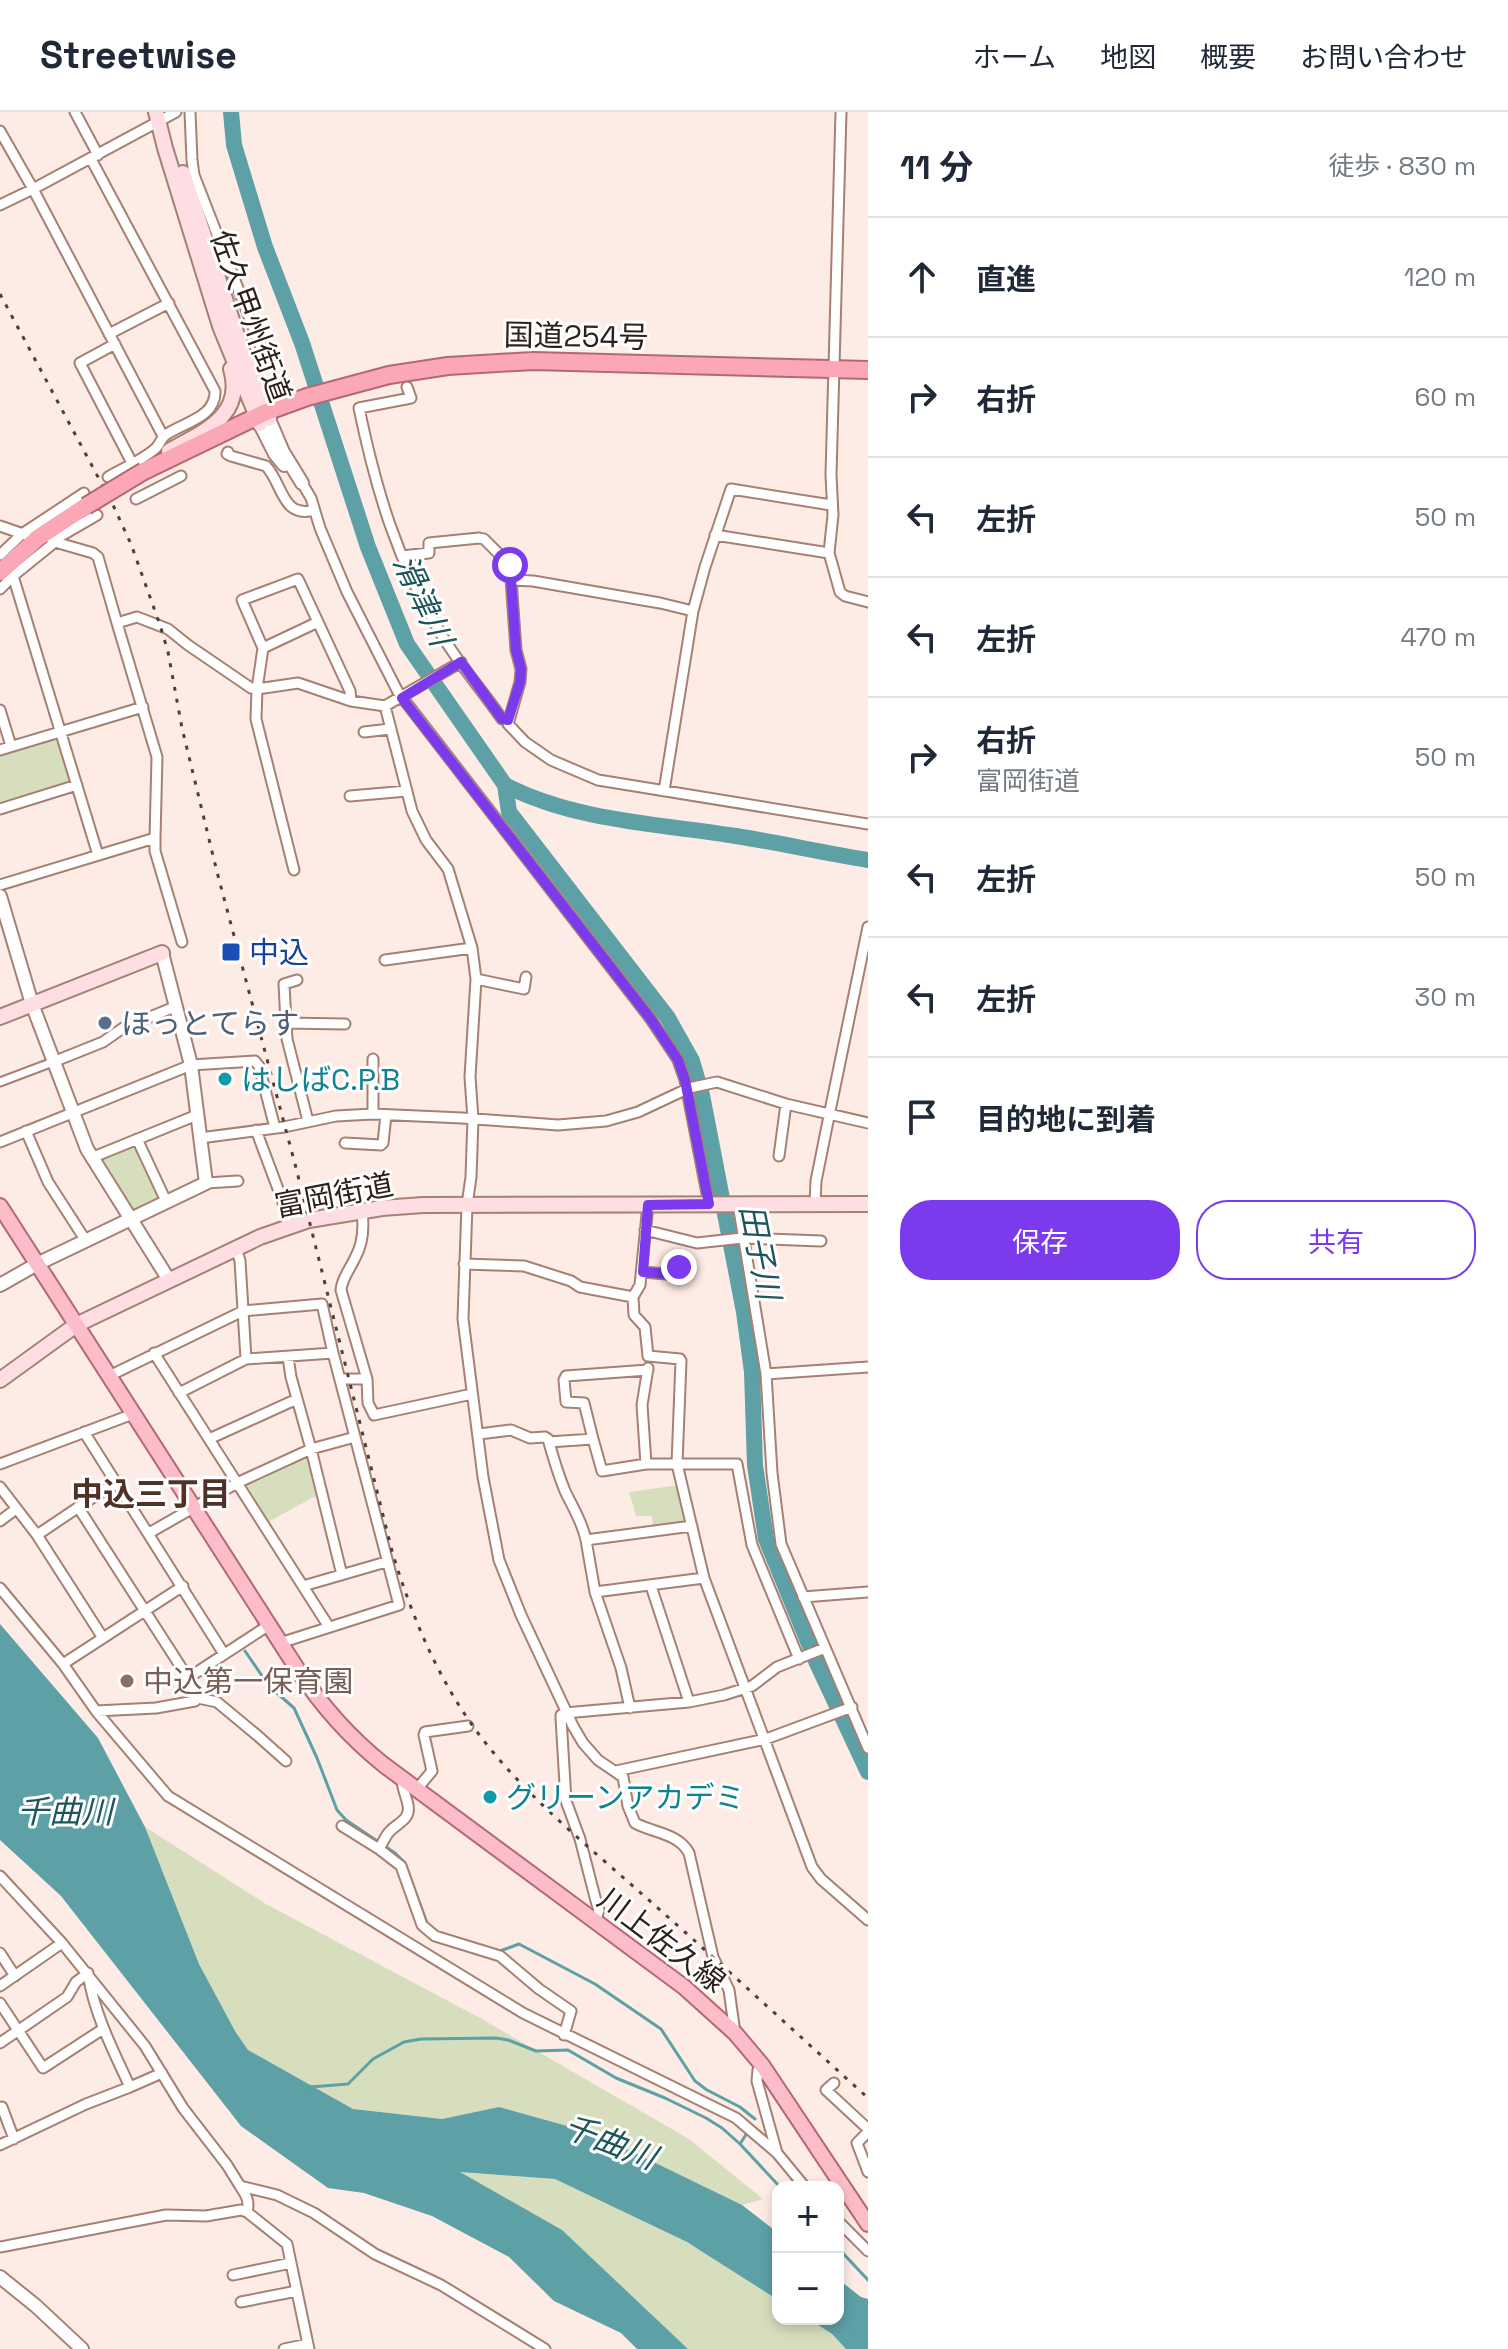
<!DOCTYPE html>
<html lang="ja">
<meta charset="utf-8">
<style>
body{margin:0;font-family:"Space Grotesk","Noto Sans JP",sans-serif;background:#f2f2f3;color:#1f2937}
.controls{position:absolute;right:24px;bottom:24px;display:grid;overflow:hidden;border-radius:16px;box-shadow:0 4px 12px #0003}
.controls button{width:72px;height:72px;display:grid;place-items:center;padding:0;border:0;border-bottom:2px solid #e0e1e3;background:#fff;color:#1f2937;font:40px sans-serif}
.stop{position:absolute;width:24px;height:24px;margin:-18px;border:6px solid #7c3aed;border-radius:50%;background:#fff}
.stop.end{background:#7c3aed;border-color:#fff;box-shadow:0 2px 8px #0008}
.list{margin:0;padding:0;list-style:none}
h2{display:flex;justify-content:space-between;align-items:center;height:104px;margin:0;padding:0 32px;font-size:34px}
h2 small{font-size:26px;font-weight:400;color:#747a83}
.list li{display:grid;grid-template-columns:52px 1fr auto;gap:24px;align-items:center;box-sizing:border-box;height:120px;padding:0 32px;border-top:2px solid #e0e1e3}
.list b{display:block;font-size:30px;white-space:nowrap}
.list p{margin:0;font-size:26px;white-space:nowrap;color:#747a83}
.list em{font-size:26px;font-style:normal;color:#747a83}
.actions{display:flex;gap:16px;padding:24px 32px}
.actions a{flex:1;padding:18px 0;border:2px solid #7c3aed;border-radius:32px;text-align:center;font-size:28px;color:#7c3aed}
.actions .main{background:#7c3aed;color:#fff}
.icon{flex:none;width:44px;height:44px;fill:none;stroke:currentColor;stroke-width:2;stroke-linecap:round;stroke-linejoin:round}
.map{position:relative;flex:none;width:868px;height:2237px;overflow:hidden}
header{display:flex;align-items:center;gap:48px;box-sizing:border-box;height:112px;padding:0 40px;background:#fff;border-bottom:2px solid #e0e1e3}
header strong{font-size:38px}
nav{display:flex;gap:44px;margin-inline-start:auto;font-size:28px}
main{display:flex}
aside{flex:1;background:#fff}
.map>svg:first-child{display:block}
.green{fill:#d6debd}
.water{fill:#5da0a5}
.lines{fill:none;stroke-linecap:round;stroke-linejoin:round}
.stream{stroke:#5da0a5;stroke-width:3}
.river{stroke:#5da0a5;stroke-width:16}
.pedestrian-casing{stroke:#a58073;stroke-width:11}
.minor-casing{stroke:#a58073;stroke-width:13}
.tertiary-casing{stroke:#a58073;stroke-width:16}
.secondary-casing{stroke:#a58073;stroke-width:18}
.primary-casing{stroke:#b26973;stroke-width:18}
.trunk-casing{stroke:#b26973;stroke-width:20}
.pedestrian{stroke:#fff;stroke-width:7}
.minor{stroke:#fff;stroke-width:9}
.tertiary{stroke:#fff;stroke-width:12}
.secondary{stroke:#fedee3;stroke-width:14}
.primary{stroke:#fcbdc8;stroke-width:14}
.trunk{stroke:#fba7b6;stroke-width:16}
.rail{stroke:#4d3f39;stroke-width:3;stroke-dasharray:4 8;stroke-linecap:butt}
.trunk-bridge-casing{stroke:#b26973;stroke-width:20;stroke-linecap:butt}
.trunk-bridge{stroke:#fba7b6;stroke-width:16}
.route{stroke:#7c3aed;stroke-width:10}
.transit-dot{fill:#1a4fb4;stroke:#fefefe;stroke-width:3}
.service-dot{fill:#5c6f8a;stroke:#fefefe;stroke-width:3}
.culture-dot{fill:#0f9aa8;stroke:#fefefe;stroke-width:3}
.education-dot{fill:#8d6e63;stroke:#fefefe;stroke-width:3}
.labels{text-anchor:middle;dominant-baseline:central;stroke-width:6;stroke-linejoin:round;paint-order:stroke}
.street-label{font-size:30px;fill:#2d1f19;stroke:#fefefe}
.transit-label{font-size:30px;fill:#164399;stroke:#fefefe;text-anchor:start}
.service-label{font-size:30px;fill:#4e5e75;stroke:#fefefe;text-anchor:start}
.culture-label{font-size:30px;fill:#0d838f;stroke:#fefefe;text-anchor:start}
.education-label{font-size:30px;fill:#785e54;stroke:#fefefe;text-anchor:start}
.water-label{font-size:32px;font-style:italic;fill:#1c565a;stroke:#fefefe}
.neighbourhood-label{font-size:32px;font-weight:bold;fill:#4f3125;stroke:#fefefe}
</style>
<header>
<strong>Streetwise</strong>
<nav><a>ホーム</a><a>地図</a><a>概要</a><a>お問い合わせ</a></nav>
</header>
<main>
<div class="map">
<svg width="868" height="2237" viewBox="0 0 868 2237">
<rect width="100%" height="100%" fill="#fdece6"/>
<path class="green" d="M55 625 60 628 72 669 70 672 0 694V643Z
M132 1033 137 1035 161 1088 136 1099 129 1097 98 1048Z
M302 1345 308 1348 316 1384 268 1410 243 1372Z
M679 1373 686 1406 683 1410 653 1415 652 1404H636L629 1380Z
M145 1715 266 1792 480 1906 689 2027 763 2087 742 2093 596 2022 499 1995 442 2007 353 1997 248 1938 235 1919 199 1852Z
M458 2060 555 2067 687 2130 778 2188V2207C814 2207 821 2210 846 2237H688L638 2192Z"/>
<path class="water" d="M0 1512 98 1626 145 1715 199 1852 235 1919 248 1938 353 1997 442 2007 499 1995 596 2022 742 2093 778 2121V2188L687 2130 555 2067 460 2060 562 2118 688 2237H637L621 2221 554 2189 509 2145 432 2104 364 2081 328 2076 241 2014 61 1784 0 1728Z
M838 2167 861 2185 868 2187V2237H846L832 2222 809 2207H838Z"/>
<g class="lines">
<path class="stream" d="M245 1539 269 1574 294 1596 317 1646 337 1698 346 1708 395 1741 405 1751 428 1814
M495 1838 500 1839 519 1832 595 1872 661 1917 695 1969 707 1978 740 1995 755 2007
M310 1975 348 1972 373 1947 404 1930 421 1927 496 1926 508 1928 536 1939 568 1938 616 1966 665 1986 706 2006 722 2016 740 2032 780 2075
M740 2032 747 2021
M838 2136 868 2168"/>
<path class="river" d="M231 0 234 33 265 135 302 231 368 435 407 532 505 673C575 709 659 712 736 724 780 731 824 741 868 748
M505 673 509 700 668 906 692 949 702 983 744 1200 752 1260 755 1353 766 1427 816 1549 868 1660"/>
<g class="pedestrian-casing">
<path id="pedestrian" d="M0 970 53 950"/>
</g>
<g class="minor-casing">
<path id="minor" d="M75 0 98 43
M190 0 192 48 194 63 262 238 263 247 258 252
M0 19 33 77 163 324
M91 47 215 279C216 305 185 310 167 322 161 325 161 331 156 336 143 348 123 356 108 365
M0 93 33 77 176 0
M109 222 169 191
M115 232 80 251 132 351
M407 275 411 286 359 296C376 378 397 449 441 522 459 552 482 578 502 607L508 608
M228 340 227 342 231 344 266 354C283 372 282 407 314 398
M302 371 311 386 320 416 347 480 398 580 650 906 678 948 685 968 709 1092
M136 387 181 364
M0 414 26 423
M715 423 829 441 840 480 845 484 868 490
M52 429 97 403
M829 441 833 403 831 363 841 0
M0 443 22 422 84 381
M402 444 429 441V431L479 426 484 427 510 453 516 538 521 557 520 570 508 612 525 630 551 648 598 668 868 712
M512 468 533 469 660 491 693 499
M0 477 13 464
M117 511 157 645 155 726
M263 536 318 510
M385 594 412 699 426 728 448 757 472 836 476 867 470 965 473 1007 471 1065 467 1093 463 1207 483 1365 499 1448 521 1503 573 1614 583 1631 598 1648 623 1665 628 1694 635 1711C653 1721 678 1721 689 1741L713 1845 729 1878 735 1921
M0 598 11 634
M364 620 390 617
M0 638 143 595
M664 679 693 499 705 455 731 377 831 393
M350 684 407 679
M0 697 77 673
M98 743 13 464 55 430 93 441 98 445 117 511 137 505 168 517 188 533 251 576 257 577 263 536 242 488 298 467 350 579 351 589
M294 758 256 607 257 577 298 571 351 589 385 594 461 550
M0 773 155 726V739L182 830
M385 848 472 836
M476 867 524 877 526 865
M286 911 284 872 297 868
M53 950 103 930 123 916 177 894
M373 1002V947
M308 1009 287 927 286 911 345 912
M256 1018 287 1101V1114
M26 1019 48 1070 86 1129
M200 1026 284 1015 336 1004 373 1002 462 1006 558 1013 606 1009 638 1000 689 976 717 970 786 992 868 1011
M137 1027 166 1089
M0 1030 191 953 255 949 259 954 275 1016
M345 1031 381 1033 383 1031 386 1003
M779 1044 786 992
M91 1046 197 1003
M206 1071 238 1069
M738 1092 766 1262 772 1361 781 1432 868 1636
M815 1092 816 1069 831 994 868 815
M648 1093 640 1173 633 1185 634 1203 645 1215 648 1244 680 1247 681 1249 677 1352 704 1466 812 1755 821 1767 868 1808
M362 1099C364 1115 363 1132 355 1146 350 1157 342 1166 341 1178L367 1267 368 1291 374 1303 472 1282
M645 1118 697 1131 742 1126 821 1129
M236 1135 240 1149 246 1247
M464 1152 524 1154 571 1169 580 1175 633 1185
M643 1160 678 1163 679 1155
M154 1241 329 1515
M288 1245 291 1265 311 1337 342 1463
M766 1262 868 1255
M109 1264 243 1199 322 1192 333 1241
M340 1267H367
M179 1281 246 1247 333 1241 399 1493 280 1531
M84 1320 224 1542
M479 1322 511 1318 530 1326 545 1325 548 1327C553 1345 558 1362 565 1379 573 1396 582 1409 586 1428
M209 1327 297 1287
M593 1327 584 1291 566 1290 564 1268 566 1264 648 1258
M549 1330 593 1327 602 1359 646 1352H737L752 1433 799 1547
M0 1352 133 1302
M646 1352 642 1293 648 1256
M0 1375 37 1423 103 1526
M0 1409 16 1397
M149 1421 237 1371 311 1337 355 1325
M37 1423 116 1370
M303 1474 386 1450
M651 1474 689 1590
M0 1476 63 1552 96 1599 156 1596 195 1589 198 1586 188 1566 78 1395
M595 1480 704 1466
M803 1485 868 1480
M63 1552 183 1474
M188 1566 269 1513
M198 1586 217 1590 258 1624 286 1649
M630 1596 621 1556 595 1480 586 1428 692 1414
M96 1599 168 1684 523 1901 736 2006 777 2041
M565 1601 689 1590 724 1583 752 1574 777 1555 825 1536
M565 1601 561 1603V1606L566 1689 580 1727 596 1789 599 1798 595 1810
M616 1659 766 1627 852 1595
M417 1677 432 1659 424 1623 425 1620 468 1614
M342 1714 379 1737 401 1754 422 1813 435 1824 500 1844 539 1877 571 1899 564 1923
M379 1737C383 1731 385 1724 390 1719 398 1711 411 1707 408 1693 406 1683 402 1677 402 1666
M0 1764 62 1831 145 1934 183 1996 227 2053 240 2074 277 2083 314 2101 375 2142 441 2173 545 2237
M0 1841 15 1864
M0 1874 62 1831
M0 1891 43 1956 103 1917
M0 1931 67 1885 76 1870 88 1861C94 1902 113 1938 130 1975L162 1961
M762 1953 758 1958 757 1969 777 2041 805 2075
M834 1971 826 1978 868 2017
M2 1995 14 2027
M868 2020 857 2031 868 2060
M0 2033 86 1992 130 1975
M240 2074C246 2083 250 2089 247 2100
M838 2109 868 2139
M0 2135 166 2103 206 2104 241 2098 247 2100 287 2132 309 2237
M233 2163 291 2151
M241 2190 297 2179
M284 2237 308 2232"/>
</g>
<g class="tertiary-casing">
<path id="tertiary" d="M269 307 283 340 302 371
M260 312 275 342 284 353
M0 784 32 892 87 1037 169 1168
M0 1173 37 1152 206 1071 191 953 162 841
M0 2165 36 2194 82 2237"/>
</g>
<g class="secondary-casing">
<path id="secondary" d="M156 0 165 36 220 214 260 312
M183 61 243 241 269 307
M169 339C203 320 245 304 231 257
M0 905 162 841
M0 1268 76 1213 260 1125 309 1108 382 1096 423 1093 868 1092"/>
</g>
<g class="primary-casing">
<path id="primary" d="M0 1094 296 1555C320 1592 349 1625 384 1653L684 1875 735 1921 762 1953 868 2112"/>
</g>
<g class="trunk-casing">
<path id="trunk" d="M144 359 266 300 307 285 389 263 448 254 533 249 868 258
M0 460 39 425 86 394"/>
</g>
<use href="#pedestrian" class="pedestrian"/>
<use href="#minor" class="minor"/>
<use href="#tertiary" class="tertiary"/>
<use href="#secondary" class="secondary"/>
<use href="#primary" class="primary"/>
<use href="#trunk" class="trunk"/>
<path class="rail" d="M0 182 113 393 131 432 160 513 168 540 182 616 217 760 295 1052 392 1439C410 1499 434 1558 470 1610 516 1676 582 1729 642 1782 718 1849 793 1918 868 1986"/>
<g class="trunk-bridge-casing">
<path id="trunk-bridge" d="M86 394 144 359"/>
</g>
<use href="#trunk-bridge" class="trunk-bridge"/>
</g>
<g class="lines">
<path class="route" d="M510 453 516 538 521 557 520 570 508 608 502 607 461 550 402 586 650 906 678 948 685 968 709 1092 648 1093 643 1160 678 1163 679 1155"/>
</g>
<rect class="transit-dot" x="221" y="830" width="20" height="20" rx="4"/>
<circle class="service-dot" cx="105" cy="911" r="8"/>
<g class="culture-dot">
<circle cx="225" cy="967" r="8"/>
<circle cx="490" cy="1685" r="8"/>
</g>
<circle class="education-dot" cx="127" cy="1569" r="8"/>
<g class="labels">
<g class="street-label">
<text transform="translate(251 204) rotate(70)">佐久甲州街道</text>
<text transform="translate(576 224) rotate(1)">国道254号</text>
<text transform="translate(334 1083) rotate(-11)">富岡街道</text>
<text transform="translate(662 1828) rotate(37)">川上佐久線</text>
</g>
<g class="transit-label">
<text x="249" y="840">中込</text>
</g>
<g class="service-label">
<text x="121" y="911">ほっとてらす</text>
</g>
<g class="culture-label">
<text x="241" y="967">はしばC.P.B</text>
<text x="506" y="1685">グリーンアカデミ</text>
</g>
<g class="education-label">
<text x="143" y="1569">中込第一保育園</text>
</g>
<g class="water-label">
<text transform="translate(423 488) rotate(65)">滑津川</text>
<text transform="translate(760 1140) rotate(79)">田子川</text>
<text x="65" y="1700">千曲川</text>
<text transform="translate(610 2030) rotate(21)">千曲川</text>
</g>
<g class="neighbourhood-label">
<text x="151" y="1382">中込三丁目</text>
</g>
</g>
</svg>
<div class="controls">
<button>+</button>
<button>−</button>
</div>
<div class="stop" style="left:510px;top:453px"></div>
<div class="stop end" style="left:679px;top:1155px"></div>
</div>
<aside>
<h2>11 分<small>徒歩 · 830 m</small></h2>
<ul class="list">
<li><svg class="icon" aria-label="ahead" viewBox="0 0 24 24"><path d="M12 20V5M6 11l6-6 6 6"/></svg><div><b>直進</b></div><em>120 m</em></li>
<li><svg class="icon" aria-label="right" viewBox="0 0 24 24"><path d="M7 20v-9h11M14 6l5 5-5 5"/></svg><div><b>右折</b></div><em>60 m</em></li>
<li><svg class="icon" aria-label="left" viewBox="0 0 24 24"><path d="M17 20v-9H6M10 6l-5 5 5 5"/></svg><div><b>左折</b></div><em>50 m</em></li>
<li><svg class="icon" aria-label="left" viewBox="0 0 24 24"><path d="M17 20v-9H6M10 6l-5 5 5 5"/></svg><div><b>左折</b></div><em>470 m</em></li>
<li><svg class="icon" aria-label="right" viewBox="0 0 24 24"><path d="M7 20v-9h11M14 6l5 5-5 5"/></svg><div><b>右折</b><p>富岡街道</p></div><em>50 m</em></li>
<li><svg class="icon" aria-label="left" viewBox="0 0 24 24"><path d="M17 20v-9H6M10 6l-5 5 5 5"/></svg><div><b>左折</b></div><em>50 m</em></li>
<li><svg class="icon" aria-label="left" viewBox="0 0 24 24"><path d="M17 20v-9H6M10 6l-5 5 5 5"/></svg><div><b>左折</b></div><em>30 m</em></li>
<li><svg class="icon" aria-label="arrive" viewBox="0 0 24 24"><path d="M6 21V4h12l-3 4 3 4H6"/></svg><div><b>目的地に到着</b></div></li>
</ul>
<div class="actions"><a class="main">保存</a><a>共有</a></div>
</aside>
</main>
